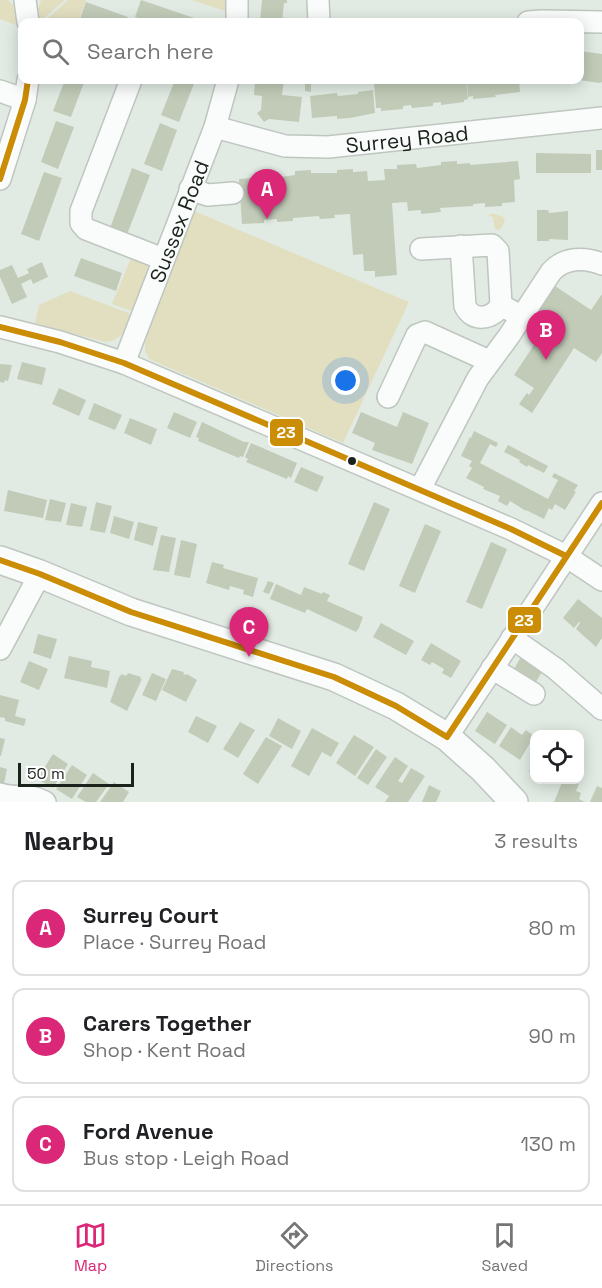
<!DOCTYPE html>
<meta charset="utf-8">
<style>
body{margin:0;font-family:"Space Grotesk",sans-serif;background:#f2f2f2;color:#202124}
.controls{position:absolute;right:18px;bottom:18px;display:grid;overflow:hidden;border-radius:12px;box-shadow:0 3px 15px #0003}
.controls button{width:54px;height:54px;display:grid;place-items:center;padding:0;border:0;border-bottom:2px solid #e0e0e0;background:#fff;color:#202124;font:30px sans-serif}
.scale{position:absolute;left:18px;bottom:15px;width:116px;box-sizing:border-box;padding-left:6px;border:3px solid #1b221c;border-top:0;font-size:16px;line-height:21px;white-space:nowrap;color:#1b221c;-webkit-text-stroke:4px #fff;paint-order:stroke}
.you{position:absolute;left:346px;top:381px;width:21px;height:21px;margin:-15px;border:4px solid #fff;border-radius:50%;background:#1a73e8;box-shadow:0 0 0 9px #1a73e833}
.badge{display:grid;place-items:center;width:39px;height:39px;border-radius:50%;background:#db2777;color:#fff;font-size:20px;font-weight:700}
.pin{position:absolute;translate:-50% -50px;filter:drop-shadow(0 2px 3px #0008)}
.pin::after{content:'';position:absolute;top:32px;width:21px;height:18px;background:inherit;clip-path:polygon(0 0,100% 0,50% 100%)}
.list{margin:0;padding:0;list-style:none}
h2{display:flex;justify-content:space-between;align-items:center;height:78px;margin:0;padding:0 24px;font-size:26px}
h2 small{font-size:20px;font-weight:400;color:#757577}
.list li{display:grid;grid-template-columns:39px 1fr auto;gap:18px;align-items:center;box-sizing:border-box;height:96px;margin:0 12px 12px;padding:0 12px;border:2px solid #e0e0e0;border-radius:12px}
.list b{display:block;font-size:22px;white-space:nowrap}
.list p{margin:0;font-size:20px;white-space:nowrap;color:#757577}
.list em{font-size:20px;font-style:normal;color:#757577}
.icon{flex:none;width:33px;height:33px;fill:none;stroke:currentColor;stroke-width:2;stroke-linecap:round;stroke-linejoin:round}
.map{position:relative;flex:none;width:602px;height:802px;overflow:hidden}
.search{position:absolute;background:#fff;box-shadow:0 3px 15px #0003;left:18px;right:18px;top:18px;height:66px;display:flex;align-items:center;gap:15px;box-sizing:border-box;padding:0 21px;border-radius:12px;color:#757577;font-size:22px}
.sheet{height:402px;background:#fff}
nav{display:flex;justify-content:space-around;align-items:center;box-sizing:border-box;height:84px;border-top:2px solid #e0e0e0;background:#fff;font-size:16px;color:#757577}
nav a{display:grid;justify-items:center;gap:3px}
nav .on{color:#db2777}
.map>svg:first-child{display:block}
.green{fill:#e2dfc1}
.building{fill:#c2cbb8}
.lines{fill:none;stroke-linecap:round;stroke-linejoin:round}
.minor-casing{stroke:#bec6bf;stroke-width:24}
.major-casing{stroke:#bec6bf;stroke-width:30}
.minor{stroke:#fafcfb;stroke-width:21}
.major{stroke:#fafcfb;stroke-width:27}
.bus-1-casing{stroke:#fff;stroke-width:10}
.bus-1{stroke:#cb8c06;stroke-width:6}
.bus-dot{fill:#1b221c;stroke:#fff;stroke-width:2}
.labels{text-anchor:middle;dominant-baseline:central;stroke-width:4.5;stroke-linejoin:round;paint-order:stroke}
.street-label{font-size:21px;fill:#1b221c;stroke:#fff}
.line-badge{stroke:#fff;stroke-width:2}
.badge-label{font-size:16px;text-anchor:middle;font-weight:bold;fill:#fff}
</style>
<div class="map">
<svg width="602" height="802" viewBox="0 0 602 802">
<rect width="100%" height="100%" fill="#e1ebe3"/>
<path class="green" d="M0 0H8L15 7 18 26 0 19Z
M41 0H65L39 22 38 9Z
M68 0H86L78 22H44Z
M191 0H226V11Z
M192 210 409 302 343 443 149 359 145 350V336Z
M489 214H496L503 217 505 221 500 230 495 229 493 217 489 216Z
M134 251 152 257 133 309 131 311 112 304Z
M70 291 131 314C126 329 122 341 105 342L35 323 39 305Z"/>
<path class="building" d="M141 0 203 21V22H151L135 17Z
M262 0H287V3H284L282 22H260Z
M86 2 128 17 126 22H79Z
M580 51 602 54V82L600 83 579 80Z
M65 80H85L71 117 53 111Z
M175 80 195 81 179 122 161 115Z
M255 80H284L282 95 302 97 299 122 269 119 264 122 257 113 261 110 262 96 254 95Z
M305 80H311V92L305 91Z
M378 80H466L468 99 464 100V102L441 105V102L433 103V106L412 108 411 105 403 106V109L381 111V108H376L374 83H378Z
M467 80H519L520 92 495 95 496 97 473 99V96L468 97Z
M373 90 375 113 350 118 337 119V116L312 118 310 96 337 93 338 96 358 94V92Z
M56 121 74 127 58 169 41 162Z
M160 123 177 130 162 171 144 164Z
M596 150H602V170H596Z
M536 153 591 154V173H536Z
M457 161V164L470 163V165L518 161 520 179 514 180 515 202 502 203V206L485 207V203L473 204V206L440 208 441 212 421 214V210L408 211 407 202 392 203 397 275 375 277V271H364L363 254 353 255 350 214 334 215 335 218 320 219 319 216 293 218V221L277 222V219L264 220V223L242 224 239 179 254 178V175L269 174V177H281L295 175V171L311 170V173H337V170L353 169V172L367 171 368 181 385 180 384 169H397V165L416 164 417 168 441 165V162Z
M132 168 150 175 126 237 109 231Z
M44 172 62 178 39 241 21 234Z
M537 210H548L549 213 568 211V240L549 239V241H537Z
M81 258 122 273 116 291 74 276Z
M42 262 48 277 33 284 31 279 21 284 27 297 12 304 0 277V270L12 265 18 278 29 273 27 269Z
M555 286 591 310 602 294V353L596 362 574 348 532 413 519 404 527 393 529 395 534 388 514 375 547 325 534 317Z
M22 362 46 368 42 385 17 379Z
M0 364 12 365 8 381 5 380 4 383 0 382Z
M59 388 86 400 79 416 52 404Z
M94 403 122 415 115 430 88 419Z
M174 412 197 422 190 438 167 428Z
M361 412 397 427 403 412 429 423 412 464 372 450 375 443 352 433Z
M130 418 157 429 151 445 124 433Z
M202 422 244 442H249L243 457 240 456 239 458 198 441 199 438 196 437Z
M474 431 498 443 496 447 490 444 480 463 548 499 558 480 552 477 554 473 578 485 574 491 576 492 565 510 555 504 552 510 549 508 544 519 526 510V511L510 501 507 506 498 501 500 496 483 489 484 487 466 478 472 468 469 466 472 461 461 456 470 437 471 438Z
M251 443 297 463 291 478 288 476 287 479 246 462 248 459 245 457Z
M508 445 548 466 544 473 528 465 527 467 519 462 520 460 504 452Z
M301 467 324 477 317 492 294 482Z
M8 490 47 500 43 518 4 511Z
M50 499 66 503 61 522 45 520Z
M96 502 112 506 105 533 90 530Z
M374 502 390 509 364 571 348 564Z
M71 503 87 507 82 527 66 525Z
M114 516 134 522 129 539 110 533Z
M138 522 158 527 153 546 134 540Z
M425 524 441 531 415 593 399 586Z
M161 535 176 538 169 572 153 570Z
M181 540 197 544 190 578 174 575Z
M491 542 507 549 482 609 466 602Z
M212 562 224 565 223 568 258 578 253 597 243 594 244 590 230 586 229 590 206 583Z
M268 581 274 583 269 594 263 592Z
M276 584 301 595 304 587 322 594 323 592 330 595 327 601 363 617 359 628 356 632 307 609 305 613 270 599Z
M578 599 602 618V638L596 647 576 629 580 623 579 622 574 628 563 618Z
M381 623 414 641 406 655 373 637Z
M38 634 57 639 51 659 33 653Z
M431 643 461 661 451 678 442 673 444 669 432 662 430 665 421 660Z
M522 655 544 668 536 682 514 669Z
M69 656 92 661 91 667 110 671 107 688 64 678Z
M29 661 48 669 39 690 20 682Z
M172 669 184 672 183 674 186 675 187 674 197 680 186 702 162 690Z
M128 673 141 677 140 679H142L127 711 110 702 119 677 122 674 126 676Z
M152 673 166 679 156 701 142 695Z
M0 695 19 700 15 716 26 719 24 726 5 721V718L0 717Z
M487 712 507 725 495 744 475 731Z
M196 716 217 726 208 743 188 732Z
M278 718 301 731 292 749 269 736Z
M240 722 255 730 238 758 223 749Z
M511 727 522 735 526 730 534 736 520 760 499 746Z
M312 728 339 743 331 757 322 752 309 776 291 766Z
M354 735 374 747 355 776 336 763Z
M266 737 282 746 258 784 243 774Z
M0 738 5 739 1 756H0Z
M376 749 387 757 368 785 357 778Z
M53 754 68 764 53 788 37 779Z
M395 757 408 766 398 781 402 783 411 768 425 776 408 802H385L389 796 375 787Z
M534 762V775L529 772Z
M72 765 87 775 72 799 56 789Z
M0 767 7 769 4 784 0 783Z
M93 773 109 784 96 802H86L77 797Z
M563 780 579 784 576 791 581 793 579 799 585 802H554Z
M114 782 129 792 123 802H100Z
M429 785 441 791 436 802H422Z
M597 786 602 788V802H590Z"/>
<g class="lines">
<g class="minor-casing">
<g id="minor">
<path d="M25 0 28 22"/>
<path d="M237 0V22"/>
<path d="M318 0 319 22"/>
<path d="M528 22 542 21 602 22"/>
<path d="M131 80 81 211V223L86 229 163 259"/>
<path d="M0 91 25 100"/>
<path id="s1" d="M215 127 285 146 328 147 602 118"/>
<path d="M0 179 25 100 28 80"/>
<path d="M190 189 208 195 233 193"/>
<path d="M461 246 465 306C473 323 493 319 501 305"/>
<path d="M421 249 492 245 498 251 501 305 522 317"/>
<path d="M0 327 60 342 124 363 511 529 566 556 602 580"/>
<path id="s2" d="M124 363 215 127 228 80"/>
<path d="M388 397 417 335 425 332 489 361"/>
<path d="M420 489 478 378 509 336 551 272C564 257 585 257 602 264"/>
<path d="M512 638 556 669 602 709"/>
<path d="M0 649 40 574"/>
<path d="M492 668 534 694"/>
<path d="M447 737 602 503"/>
<path d="M0 794C19 800 26 792 45 802"/>
</g>
</g>
<g class="major-casing">
<path id="major" d="M0 560 40 574 131 612 334 677 396 706 447 737 483 769 514 802"/>
</g>
<use href="#minor" class="minor"/>
<use href="#major" class="major"/>
<g class="bus-1-casing">
<path id="bus-1" d="M0 179 25 100 28 80
M0 327 60 342 124 363 511 529 566 556
M0 560 40 574 131 612 334 677 396 706 447 737
M447 737 602 503"/>
</g>
<use href="#bus-1" class="bus-1"/>
</g>
<circle class="bus-dot" cx="352" cy="461" r="5"/>
<g class="labels">
<g class="street-label">
<text stroke="none"><textPath href="#s1" startOffset="195">Surrey Road</textPath></text>
<text stroke="none"><textPath href="#s2" startOffset="152">Sussex Road</textPath></text>
</g>
</g>
<g class="line-badge">
<rect x="269" y="418" width="35" height="29" rx="6" fill="#cb8c06"/>
<rect x="507" y="606" width="35" height="28" rx="6" fill="#cb8c06"/>
</g>
<g class="badge-label">
<text x="286" y="438">23</text>
<text x="524" y="626">23</text>
</g>
</svg>
<div class="controls">
<button><svg class="icon" aria-label="locate" viewBox="0 0 24 24"><circle cx="12" cy="12" r="6"/><path d="M12 2v4M12 18v4M2 12h4M18 12h4"/></svg></button>
</div>
<div class="scale">50 m</div>
<div class="you"></div>
<div class="pin badge" style="left:267px;top:219px">A</div>
<div class="pin badge" style="left:546px;top:360px">B</div>
<div class="pin badge" style="left:249px;top:657px">C</div>
<div class="search"><svg class="icon" aria-label="search" viewBox="0 0 24 24"><circle cx="10" cy="10" r="6"/><path d="M15 15l6 6"/></svg>Search here</div>
</div>
<section class="sheet">
<h2>Nearby<small>3 results</small></h2>
<ul class="list">
<li><span class="badge">A</span><div><b>Surrey Court</b><p>Place · Surrey Road</p></div><em>80 m</em></li>
<li><span class="badge">B</span><div><b>Carers Together</b><p>Shop · Kent Road</p></div><em>90 m</em></li>
<li><span class="badge">C</span><div><b>Ford Avenue</b><p>Bus stop · Leigh Road</p></div><em>130 m</em></li>
</ul>
</section>
<nav>
<a class="on"><svg class="icon" aria-label="map" viewBox="0 0 24 24"><path d="M3 6l6-2 6 2 6-2v14l-6 2-6-2-6 2zM9 4v14M15 6v14"/></svg>Map</a>
<a><svg class="icon" aria-label="directions" viewBox="0 0 24 24"><path d="M12 3l9 9-9 9-9-9zM9 14v-3h6M13 9l2 2-2 2"/></svg>Directions</a>
<a><svg class="icon" aria-label="saved" viewBox="0 0 24 24"><path d="M7 4h10v16l-5-4-5 4z"/></svg>Saved</a>
</nav>
